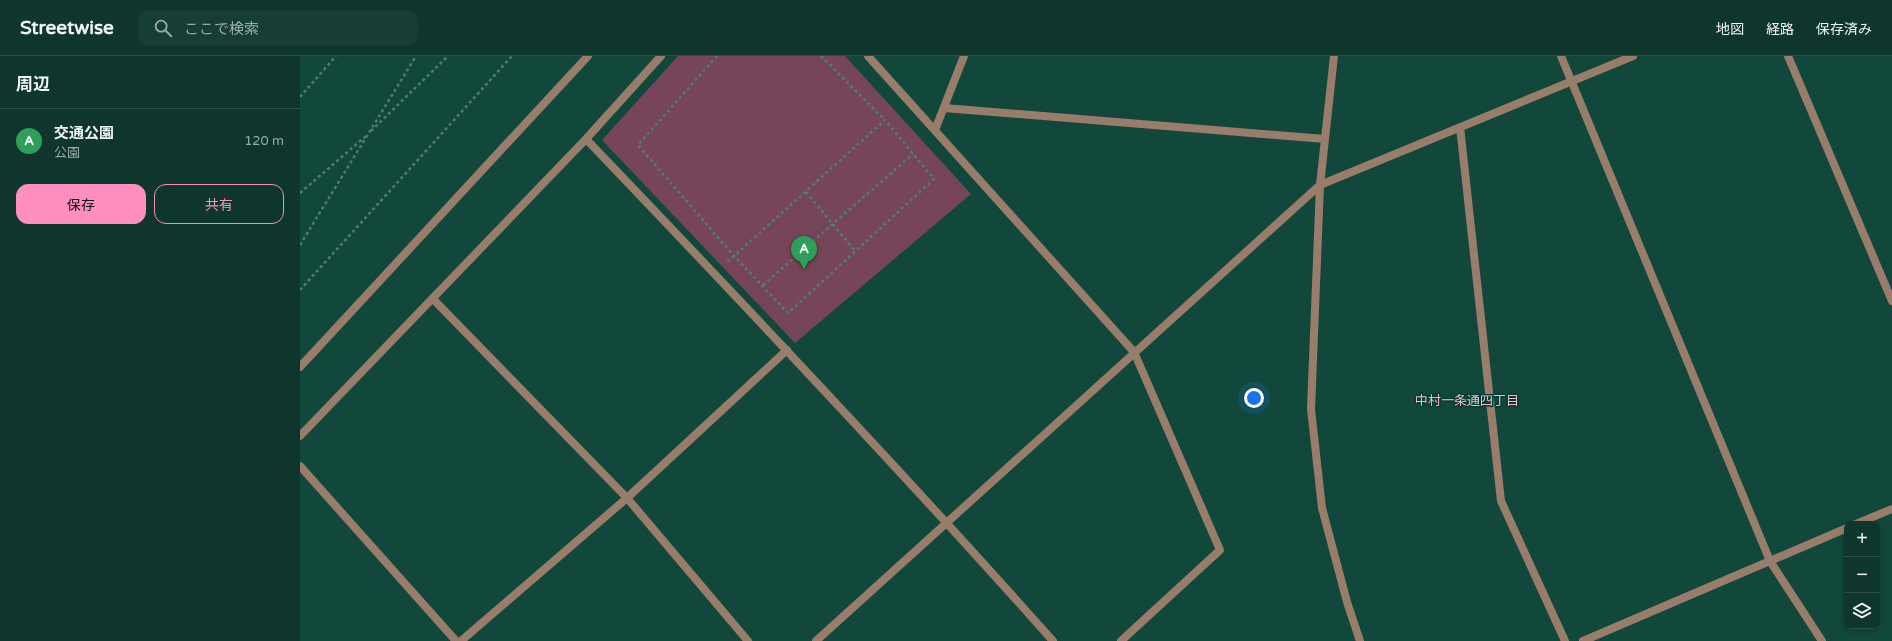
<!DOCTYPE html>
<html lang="ja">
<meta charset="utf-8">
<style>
body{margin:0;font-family:"Varela Round","Noto Sans JP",sans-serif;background:#173e35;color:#f1f3f6}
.controls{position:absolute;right:12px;bottom:12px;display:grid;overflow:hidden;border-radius:8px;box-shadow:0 2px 6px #0003}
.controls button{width:36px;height:36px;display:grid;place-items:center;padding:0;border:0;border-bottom:1px solid #2e5049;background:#0e362d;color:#f1f3f6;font:20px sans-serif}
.you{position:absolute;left:954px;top:342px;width:14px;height:14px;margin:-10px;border:3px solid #fff;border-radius:50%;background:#1a73e8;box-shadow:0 0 0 6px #1a73e833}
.badge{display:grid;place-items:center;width:26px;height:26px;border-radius:50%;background:#fe8ebd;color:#fff;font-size:13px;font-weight:700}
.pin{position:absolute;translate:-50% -33px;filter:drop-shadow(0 1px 2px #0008)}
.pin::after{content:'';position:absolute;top:21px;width:14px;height:12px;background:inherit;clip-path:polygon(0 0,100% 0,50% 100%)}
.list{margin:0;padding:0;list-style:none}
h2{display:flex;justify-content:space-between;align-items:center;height:52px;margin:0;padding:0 16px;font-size:17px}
h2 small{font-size:13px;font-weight:400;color:#9babaa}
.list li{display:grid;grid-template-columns:26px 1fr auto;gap:12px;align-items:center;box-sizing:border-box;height:64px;padding:0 16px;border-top:1px solid #2e5049}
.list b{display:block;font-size:15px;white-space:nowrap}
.list p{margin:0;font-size:13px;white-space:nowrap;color:#9babaa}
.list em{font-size:13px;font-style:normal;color:#9babaa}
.actions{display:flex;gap:8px;padding:12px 16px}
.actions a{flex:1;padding:9px 0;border:1px solid #fe8ebd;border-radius:12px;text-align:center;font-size:14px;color:#fe8ebd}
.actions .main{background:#fe8ebd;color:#111}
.icon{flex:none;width:22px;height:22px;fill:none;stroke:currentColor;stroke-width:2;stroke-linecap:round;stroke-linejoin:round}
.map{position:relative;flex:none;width:1592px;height:585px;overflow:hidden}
header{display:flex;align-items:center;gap:24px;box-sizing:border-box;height:56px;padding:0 20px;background:#0e362d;border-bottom:1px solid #2e5049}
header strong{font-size:19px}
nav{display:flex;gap:22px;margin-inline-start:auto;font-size:14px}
.search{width:280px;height:36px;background:#173e35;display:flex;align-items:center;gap:10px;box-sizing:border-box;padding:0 14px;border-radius:12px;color:#9babaa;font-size:15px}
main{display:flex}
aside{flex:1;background:#0e362d}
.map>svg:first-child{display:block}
.green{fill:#774559}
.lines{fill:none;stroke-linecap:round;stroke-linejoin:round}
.path{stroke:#4f7d71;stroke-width:2.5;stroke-dasharray:3 3;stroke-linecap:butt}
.service{stroke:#997d6b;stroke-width:8}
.minor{stroke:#997d6b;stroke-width:8}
.tertiary{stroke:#997d6b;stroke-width:8}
.labels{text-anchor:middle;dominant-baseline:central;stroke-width:3;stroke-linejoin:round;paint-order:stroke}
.neighbourhood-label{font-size:13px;fill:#f7b7cf;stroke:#033d31}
</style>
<header>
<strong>Streetwise</strong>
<div class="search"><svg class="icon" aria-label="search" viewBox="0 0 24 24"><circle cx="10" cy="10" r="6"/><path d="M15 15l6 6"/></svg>ここで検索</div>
<nav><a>地図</a><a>経路</a><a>保存済み</a></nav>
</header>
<main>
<aside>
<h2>周辺<small></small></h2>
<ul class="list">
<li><span class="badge" style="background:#2e9e5b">A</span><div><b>交通公園</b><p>公園</p></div><em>120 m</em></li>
</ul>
<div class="actions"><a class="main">保存</a><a>共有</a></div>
</aside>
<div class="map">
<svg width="1592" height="585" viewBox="0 0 1592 585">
<rect width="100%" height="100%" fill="#12483c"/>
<path class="green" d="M378 0H545L671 138 495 287 302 84Z"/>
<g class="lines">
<path class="path" d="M417 0 338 89 434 200 488 257 634 123 585 64 434 200 427 206
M521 0 585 64
M0 41 36 0
M71 75 148 0
M506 136 555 195
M0 137 66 80
M0 189 116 0
M463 229 613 98
M0 234 212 0"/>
<path class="service" d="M161 585 327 442 487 294"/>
<path class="minor" d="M568 0 834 296 920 494 821 585
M1034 0 1020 129 1011 353 1022 452 1047 546 1060 585
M1261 0 1470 505 1522 585
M1488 0 1592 245
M644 52 1025 83
M1160 71 1201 445 1265 585
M635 74 664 0
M286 83C444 248 601 414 753 585
M133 243 327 442 448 585
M0 380 286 83 361 0
M0 410 156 585
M516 585 1020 129 1333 0"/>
<path class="tertiary" d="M0 311 288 0
M1556 468 1592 453
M1283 585 1547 472"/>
</g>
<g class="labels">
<g class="neighbourhood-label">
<text x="1167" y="345">中村一条通四丁目</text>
</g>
</g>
</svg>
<div class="controls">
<button>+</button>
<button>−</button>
<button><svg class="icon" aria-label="layers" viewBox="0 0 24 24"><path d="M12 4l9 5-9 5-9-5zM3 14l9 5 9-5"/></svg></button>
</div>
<div class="you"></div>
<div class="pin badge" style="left:504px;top:213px;background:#2e9e5b">A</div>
</div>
</main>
